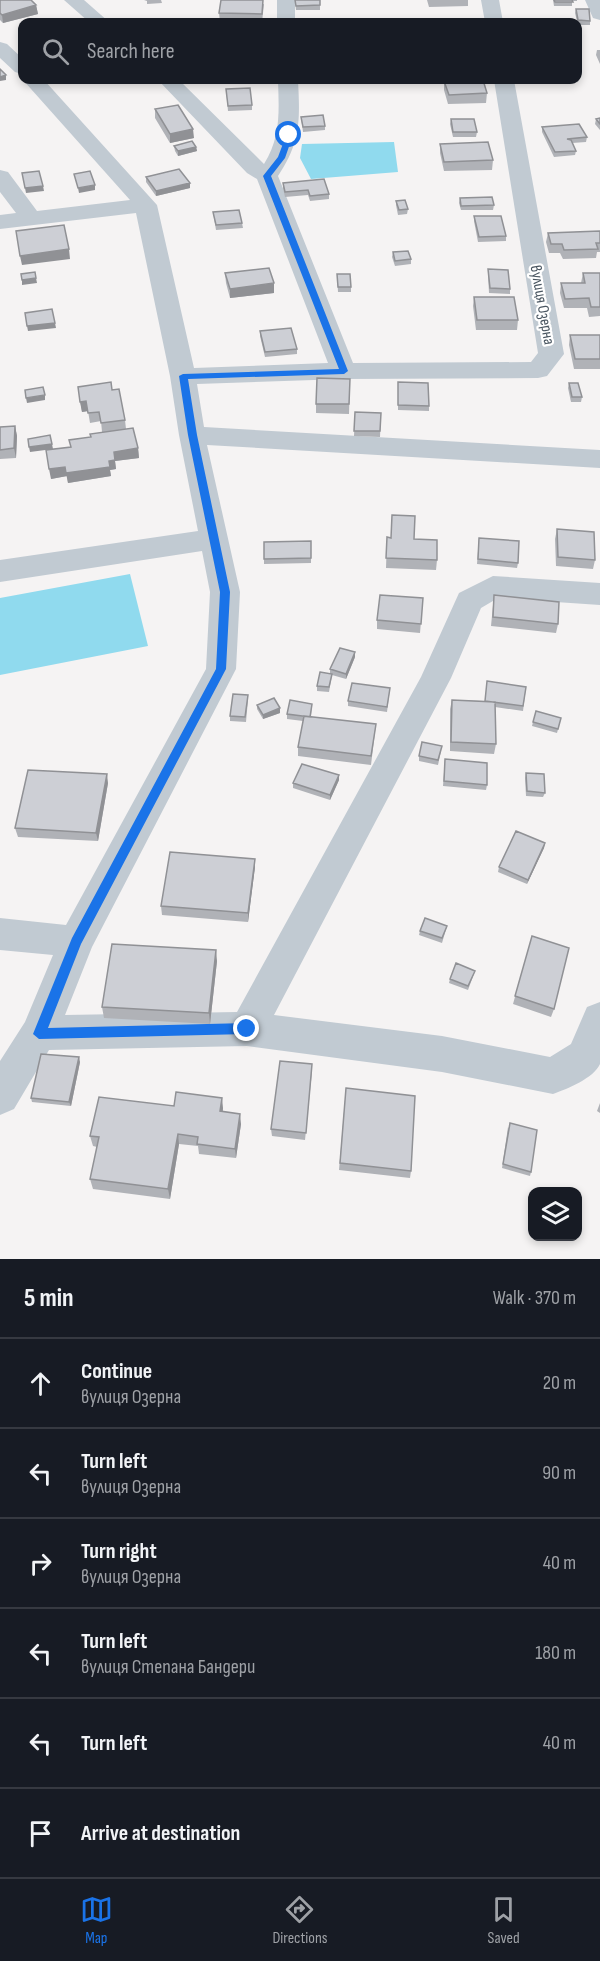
<!DOCTYPE html>
<meta charset="utf-8">
<style>
body{margin:0;font-family:"Sofia Sans Condensed",sans-serif;background:#20242c;color:#f1f3f6}
.controls{position:absolute;right:18px;bottom:18px;display:grid;overflow:hidden;border-radius:12px;box-shadow:0 3px 9px #0003}
.controls button{width:54px;height:54px;display:grid;place-items:center;padding:0;border:0;border-bottom:2px solid #363941;background:#171b24;color:#f1f3f6;font:30px sans-serif}
.stop{position:absolute;width:18px;height:18px;margin:-14px;border:4px solid #1a73e8;border-radius:50%;background:#fff}
.stop.end{background:#1a73e8;border-color:#fff;box-shadow:0 2px 6px #0008}
.list{margin:0;padding:0;list-style:none}
h2{display:flex;justify-content:space-between;align-items:center;height:78px;margin:0;padding:0 24px;font-size:26px}
h2 small{font-size:20px;font-weight:400;color:#9ea1a6}
.list li{display:grid;grid-template-columns:39px 1fr auto;gap:18px;align-items:center;box-sizing:border-box;height:90px;padding:0 24px;border-top:2px solid #363941}
.list b{display:block;font-size:22px;white-space:nowrap}
.list p{margin:0;font-size:20px;white-space:nowrap;color:#9ea1a6}
.list em{font-size:20px;font-style:normal;color:#9ea1a6}
.icon{flex:none;width:33px;height:33px;fill:none;stroke:currentColor;stroke-width:2;stroke-linecap:round;stroke-linejoin:round}
.map{position:relative;flex:none;width:600px;height:1259px;overflow:hidden}
.search{position:absolute;background:#171b24;box-shadow:0 3px 9px #0003;left:18px;right:18px;top:18px;height:66px;display:flex;align-items:center;gap:15px;box-sizing:border-box;padding:0 21px;border-radius:12px;color:#9ea1a6;font-size:22px}
.sheet{height:618px;background:#171b24}
nav{display:flex;justify-content:space-around;align-items:center;box-sizing:border-box;height:84px;border-top:2px solid #363941;background:#171b24;font-size:16px;color:#9ea1a6}
nav a{display:grid;justify-items:center;gap:3px}
nav .on{color:#1a73e8}
.map>svg:first-child{display:block}
.water{fill:#90daee}
.lines{fill:none;stroke-linecap:round;stroke-linejoin:round}
.minor{fill:#c1cad2;fill-rule:evenodd}
.wall{fill:#b0b2b7}
.shaded-wall{fill:#909195}
.building{fill:#cdcfd5;stroke:#909195;stroke-width:1.5}
.route{fill:#1a73e8}
.labels{text-anchor:middle;dominant-baseline:central;stroke-width:4.5;stroke-linejoin:round;paint-order:stroke}
.far-street-label{font-size:16px;fill:#4a5661;stroke:#fff}
</style>
<div class="map">
<svg width="600" height="1259" viewBox="0 0 600 1259">
<rect width="100%" height="100%" fill="#f5f3f3"/>
<path class="water" d="M394 142 398 172 311 179 300 158 302 144Z
M130 574 148 646 0 675V598Z"/>
<g class="lines">
<path class="minor" d="M64 0H84L109 22H89Z
M277 0H295V22H277Z
M481 0H499L503 22H485Z
M585 0H600V20L593 18Z
M0 42 7 44 22 58V74L15 72 0 58Z
M23 80H44L157 205 194 368 328 363 257 179 247 173 158 80H179L264 164C281 137 279 111 278 80H298C300 120 301 142 278 176L353 363 531 362 538 353 494 80H514L564 354 547 376 538 378 344 379 197 384 204 427 600 450V468L207 445 240 592 236 669 92 947 65 1015 237 1012 421 677 459 593 493 576 600 583V605L498 598 481 608 451 678 274 1015 442 1036 550 1057 571 1044 587 1007 600 1002V1064C594 1078 567 1089 553 1094L442 1072 247 1046 49 1050 14 1109 0 1115V1061L25 1022 53 955 0 950V918L66 925 206 669 210 592 202 551 0 582V560L198 531 179 435 170 376 136 213 0 229V215L16 213 0 192V170L8 172 37 211 130 200Z"/>
</g>
<path class="wall" d="M0 0 36 5 38 14 3 23 0 20Z
M144 0H168H161L162 3 147 4V1Z
M295 0 320 5V10H296Z
M427 0H468V6L429 7Z
M553 0H577V1H572V6H554Z
M264 4 262 22H220L219 13Z
M576 9 590 21V25H578L575 13Z
M597 50H600V64L596 55Z
M578 69 580 73 578 82 548 84 546 80H578Z
M444 81 487 93 486 103 448 104 444 90Z
M226 89 252 105V110L228 111Z
M155 109 194 138 170 143 155 118Z
M301 117 325 126V130L303 132Z
M600 118V130L595 124 596 119Z
M451 119 477 132 476 137H453L450 124Z
M542 127 587 137 586 142 572 143 576 151 575 155 554 157 542 132Z
M440 144 493 160 492 170 444 171 440 153Z
M174 146 196 147 197 151 178 156 175 151Z
M146 177 190 188 156 196 146 182Z
M283 183 329 194V199L310 201 308 195 285 197 283 188Z
M460 198 494 205 493 210H461L459 203Z
M396 201 408 209 407 214 398 215 396 205Z
M213 212 242 223 243 228 216 230Z
M474 216 506 236V241L478 242 474 221Z
M600 231V252H597L596 258 563 259 560 253H549L546 242 548 233Z
M393 252 411 259V264L395 266 392 257Z
M488 269 510 289V294L489 293 488 274Z
M225 273 274 293 230 298 226 283Z
M583 273H600V316L589 317 587 308H564L560 293 561 283H581Z
M337 274 351 287V292H338Z
M474 297 518 320 517 330H476L473 306Z
M260 331 297 349V354L265 357 260 336Z
M570 335H600V369H574L569 345Z
M350 379 349 414 316 413V404Z
M569 383 582 397 581 402H571L568 388Z
M78 387 112 390 125 420 126 429 138 448 139 458 115 461 116 469 110 470 111 476 68 483 67 476 51 479 71 447 91 437 102 432 101 421 90 423 88 411 82 412Z
M398 387 429 406V411L398 410Z
M355 412 381 413 380 437 354 436Z
M15 426 17 436 16 458 0 459V427Z
M557 529 595 560 593 569 556 566 555 539Z
M387 537 414 539 437 560 436 570 386 568Z
M479 538 518 563 517 568 477 564Z
M311 541V563L264 564V542Z
M494 595 558 624 556 633 491 626Z
M423 598 420 633 377 629V620Z
M355 657 346 679 332 675 329 692 317 691V686L330 673V669Z
M526 687 523 711 495 707 496 744 494 754 450 751V709L452 700 484 701Z
M390 688 387 712 348 706V701Z
M248 700 246 722 230 721V716Z
M312 704 311 717 376 724 371 765 298 756V747L303 721 287 719V714Z
M257 705 280 713 263 719 257 709Z
M561 718 557 733 532 726 533 722Z
M441 751 438 765 419 761V756Z
M445 759 487 785 486 790 443 786Z
M526 773 545 793 543 797 526 796 525 778Z
M339 775V780L330 800 293 788V783Z
M108 783 98 841 18 837 15 828Z
M545 843 544 848 527 884 498 872 499 867Z
M255 867 248 922 162 915 161 906Z
M447 926 442 943 419 935 420 931Z
M532 936 554 1009 551 1017 513 1004Z
M217 961 210 1024 104 1018 102 1007Z
M475 971 468 990 449 983 450 979Z
M80 1062 71 1106 32 1102 31 1098Z
M312 1072 305 1140 272 1136 271 1129Z
M346 1088 411 1171 410 1178 339 1170Z
M600 1103V1113L597 1111Z
M174 1106 223 1108V1112L241 1124 236 1158 199 1154 198 1146 179 1144 170 1199 93 1189 90 1179 97 1147 93 1146 90 1136Z
M508 1127 531 1172 530 1176 502 1168Z"/>
<path class="shaded-wall" d="M36 5 38 14 3 23 2 15Z
M6 75V80L0 81V77Z
M193 129 194 138 170 143V134Z
M196 147 197 151 178 156V151Z
M190 183V188L156 196V191Z
M95 185V190L79 193 78 188Z
M43 186 44 191 26 193 25 188Z
M69 249 70 259 22 265 20 256Z
M36 278 37 283 22 285V280Z
M274 283V293L230 298V289Z
M55 323 56 328 28 331 27 326Z
M45 395V400L27 403 26 398Z
M86 401 88 411 82 412 80 402Z
M15 426 17 436 16 458 14 448Z
M52 444 53 449 30 452 29 447Z
M138 448 139 458 115 461 116 469 110 470 111 476 68 483 66 473 109 461 114 452Z
M65 467 67 476 51 479 49 469Z
M355 652V657L346 679V674Z
M280 708V713L263 719V715Z
M107 774 108 783 98 841 96 833Z
M339 775V780L330 800V795Z
M545 843 544 848 527 884 528 880Z
M255 859V867L248 922V913Z
M216 950 217 961 210 1024 209 1013Z
M79 1057 80 1062 71 1106 69 1102Z
M222 1098 223 1108 221 1121 220 1111Z
M240 1114 241 1124 236 1158 235 1149Z
M178 1134 179 1144 170 1199 168 1189Z"/>
<path class="building" d="M0 0H31L36 5 2 15 0 13Z
M221 0H263L262 14 219 13Z
M295 0H320V5L296 6Z
M554 0H572L573 2H555Z
M576 9H589L590 21 578 20Z
M0 69 6 75 0 77Z
M483 80 487 93 449 95 444 81Z
M250 88 252 105 228 106 226 89Z
M178 105 193 129 170 134 155 109Z
M323 115 325 126 303 127 301 117Z
M600 118V124L596 119Z
M451 119H474L477 132H453Z
M579 124 587 137 567 139 571 140 576 151 555 152 542 127Z
M192 141 196 147 178 151 174 146Z
M488 142 493 160 444 162 440 144Z
M179 169 190 183 156 191 146 177Z
M39 171 43 186 25 188 22 173Z
M90 171 95 185 78 188 74 174Z
M324 179 329 194 310 196 308 190 285 192 283 183Z
M492 197 494 205 461 206 460 198Z
M405 200 408 209 399 210 396 201Z
M239 210 242 223 216 225 213 212Z
M474 216H501L506 236 479 237Z
M64 225 69 249 20 256 16 231Z
M600 231V243H596L598 249 564 250 562 244H551L548 233Z
M408 251 411 259 395 261 393 252Z
M269 268 274 283 230 289 225 273Z
M488 269 508 270 510 289 490 288Z
M35 272 36 278 22 280 21 274Z
M583 273H600V307H591L589 298 565 299 561 283H585Z
M337 274H350L351 287H338Z
M474 297H514L518 320H477Z
M52 309 55 323 27 326 25 313Z
M291 328 297 349 265 352 260 331Z
M570 335H600V359H575Z
M317 378 350 379 349 404H316Z
M111 382 112 390 119 389 125 420 101 423 99 412 88 413 86 401 80 402 78 387Z
M398 382 428 383 429 406 398 405Z
M569 383H578L582 397H572Z
M43 387 45 395 26 398 25 390Z
M355 412 381 413 380 431H354Z
M15 426 14 448 0 450V427Z
M133 428 138 448 114 452 115 460 109 461 110 467 66 473 65 467 49 469 46 450 71 447 69 440 91 437 90 434Z
M50 435 52 444 29 447 28 439Z
M392 515 415 516 414 539 437 540V560L386 558 387 537 391 538Z
M557 529 594 532 595 560 558 557Z
M479 538 519 541 518 563 478 559Z
M311 541V558L264 559V542Z
M380 595 423 598 421 624 377 620Z
M494 595 559 602 558 624 493 617Z
M340 648 355 652 346 674 330 669Z
M320 672 332 674 329 687 317 686Z
M487 681 526 687 523 706 485 701Z
M352 683 390 688 387 707 348 701Z
M233 694 248 695 245 717 230 716Z
M274 698 280 708 263 715 257 705Z
M290 700 312 704 310 717 287 714Z
M452 700 495 702 496 744 451 742Z
M536 711 561 718 558 729 533 722Z
M304 716 376 724 371 756 298 747Z
M422 742 442 746 438 760 419 756Z
M445 759 487 763V785L444 781Z
M302 764 339 775 330 795 293 783Z
M28 770 107 774 96 833 15 828Z
M526 773 544 774 545 793 527 791Z
M516 831 545 843 528 880 499 867Z
M170 852 255 859 248 913 161 906Z
M425 918 447 926 442 938 420 931Z
M532 936 569 948 554 1009 515 996Z
M112 944 216 950 209 1013 102 1007Z
M456 963 475 971 468 986 450 979Z
M41 1054 79 1057 69 1102 31 1098Z
M280 1061 312 1064 306 1133 271 1129Z
M346 1088 415 1096 411 1171 340 1163Z
M176 1092 222 1098 220 1111 240 1114 235 1149 197 1144 198 1137 178 1134 168 1189 90 1179 99 1137 90 1136 99 1097 174 1106Z
M510 1123 537 1130 531 1172 503 1164Z"/>
<path class="route" d="M287 133 293 135 285 158 271 176 348 371 344 374 188 379 197 435 230 592 226 669 81 944 48 1028 247 1023 253 1029 247 1034 39 1039 33 1034 72 938 216 669 220 592 188 435 179 376 183 374 339 369 263 176 278 157Z"/>
<g class="labels">
<g class="far-street-label">
<text transform="translate(542 305) rotate(80)">вулиця Озерна</text>
</g>
</g>
</svg>
<div class="controls">
<button><svg class="icon" aria-label="layers" viewBox="0 0 24 24"><path d="M12 4l9 5-9 5-9-5zM3 14l9 5 9-5"/></svg></button>
</div>
<div class="stop" style="left:289px;top:135px"></div>
<div class="stop end" style="left:247px;top:1029px"></div>
<div class="search"><svg class="icon" aria-label="search" viewBox="0 0 24 24"><circle cx="10" cy="10" r="6"/><path d="M15 15l6 6"/></svg>Search here</div>
</div>
<section class="sheet">
<h2>5 min<small>Walk · 370 m</small></h2>
<ul class="list">
<li><svg class="icon" aria-label="ahead" viewBox="0 0 24 24"><path d="M12 20V5M6 11l6-6 6 6"/></svg><div><b>Continue</b><p>вулиця Озерна</p></div><em>20 m</em></li>
<li><svg class="icon" aria-label="left" viewBox="0 0 24 24"><path d="M17 20v-9H6M10 6l-5 5 5 5"/></svg><div><b>Turn left</b><p>вулиця Озерна</p></div><em>90 m</em></li>
<li><svg class="icon" aria-label="right" viewBox="0 0 24 24"><path d="M7 20v-9h11M14 6l5 5-5 5"/></svg><div><b>Turn right</b><p>вулиця Озерна</p></div><em>40 m</em></li>
<li><svg class="icon" aria-label="left" viewBox="0 0 24 24"><path d="M17 20v-9H6M10 6l-5 5 5 5"/></svg><div><b>Turn left</b><p>вулиця Степана Бандери</p></div><em>180 m</em></li>
<li><svg class="icon" aria-label="left" viewBox="0 0 24 24"><path d="M17 20v-9H6M10 6l-5 5 5 5"/></svg><div><b>Turn left</b></div><em>40 m</em></li>
<li><svg class="icon" aria-label="arrive" viewBox="0 0 24 24"><path d="M6 21V4h12l-3 4 3 4H6"/></svg><div><b>Arrive at destination</b></div></li>
</ul>
</section>
<nav>
<a class="on"><svg class="icon" aria-label="map" viewBox="0 0 24 24"><path d="M3 6l6-2 6 2 6-2v14l-6 2-6-2-6 2zM9 4v14M15 6v14"/></svg>Map</a>
<a><svg class="icon" aria-label="directions" viewBox="0 0 24 24"><path d="M12 3l9 9-9 9-9-9zM9 14v-3h6M13 9l2 2-2 2"/></svg>Directions</a>
<a><svg class="icon" aria-label="saved" viewBox="0 0 24 24"><path d="M7 4h10v16l-5-4-5 4z"/></svg>Saved</a>
</nav>
